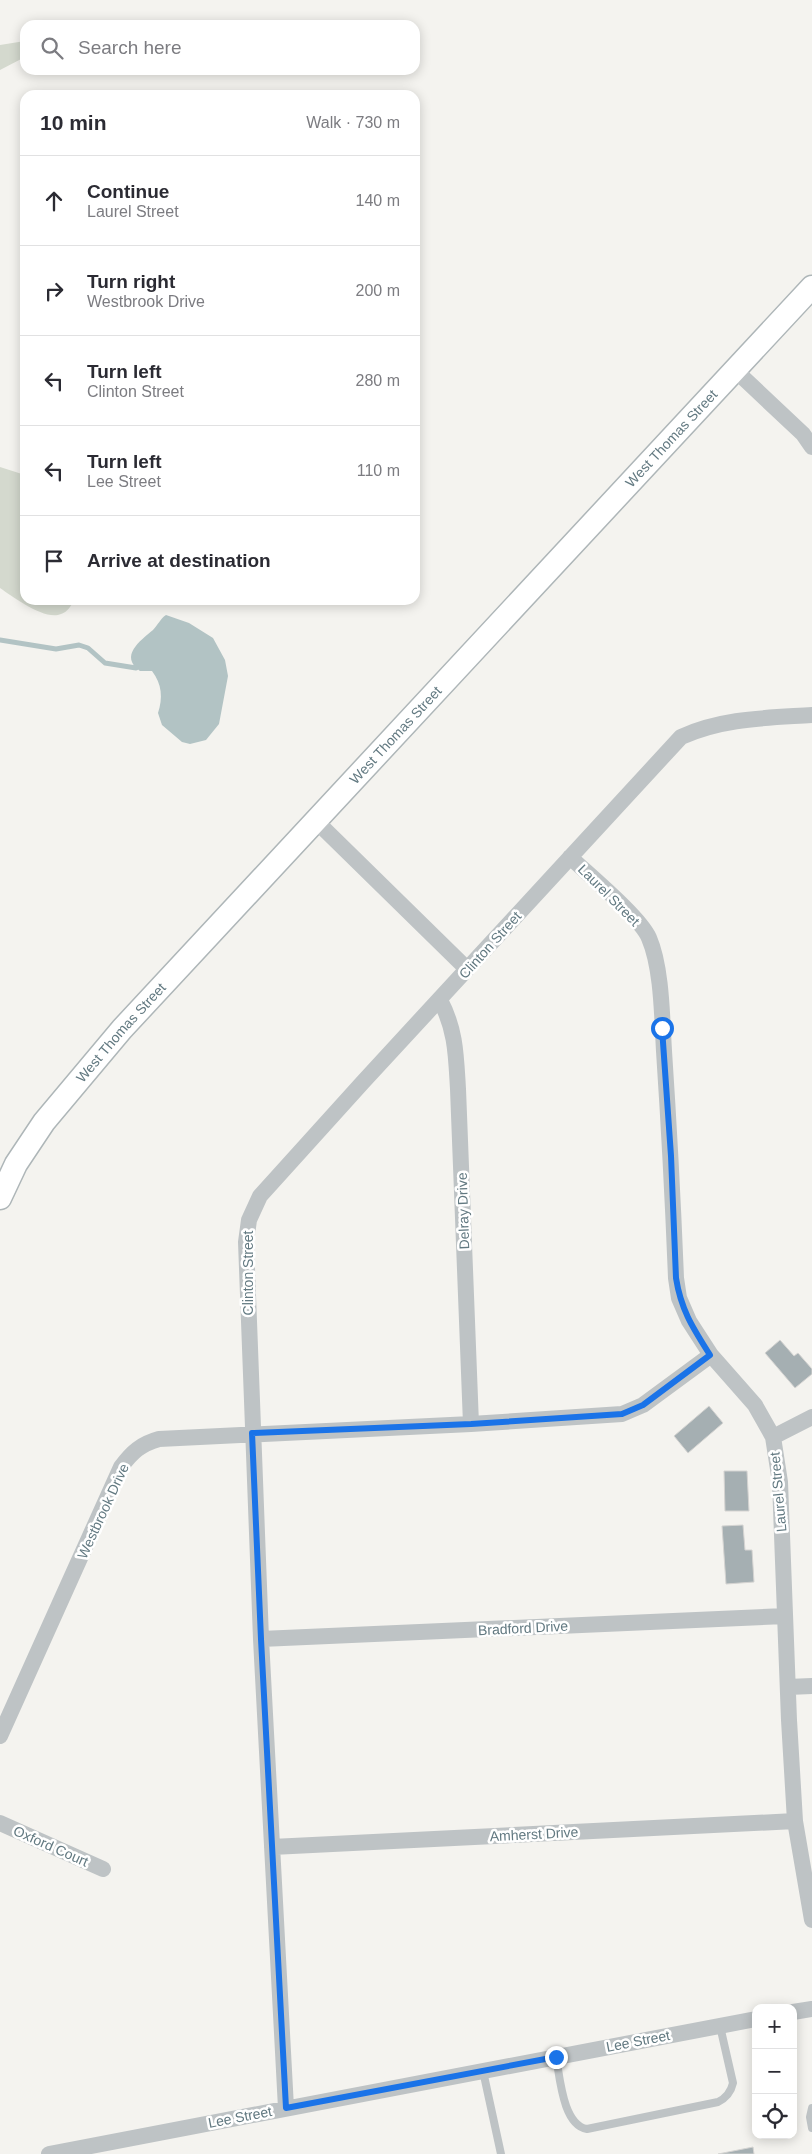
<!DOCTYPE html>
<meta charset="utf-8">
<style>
body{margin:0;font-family:Arial,sans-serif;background:#f2f2f3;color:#2b2b33}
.controls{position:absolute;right:15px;bottom:15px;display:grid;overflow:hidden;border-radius:10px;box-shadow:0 2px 12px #0003}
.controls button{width:45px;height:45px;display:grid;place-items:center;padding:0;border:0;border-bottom:1px solid #e1e1e2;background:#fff;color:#2b2b33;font:25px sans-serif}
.stop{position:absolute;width:15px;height:15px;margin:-11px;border:4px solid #1a73e8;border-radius:50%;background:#fff}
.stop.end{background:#1a73e8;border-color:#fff;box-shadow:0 1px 5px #0008}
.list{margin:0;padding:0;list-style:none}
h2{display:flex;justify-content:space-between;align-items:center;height:65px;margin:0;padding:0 20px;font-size:21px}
h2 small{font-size:16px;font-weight:400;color:#7c7c81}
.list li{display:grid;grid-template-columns:32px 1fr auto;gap:15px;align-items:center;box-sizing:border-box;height:90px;padding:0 20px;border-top:1px solid #e1e1e2}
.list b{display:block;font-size:19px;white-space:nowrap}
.list p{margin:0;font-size:16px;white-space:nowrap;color:#7c7c81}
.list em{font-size:16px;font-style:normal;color:#7c7c81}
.icon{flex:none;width:28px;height:28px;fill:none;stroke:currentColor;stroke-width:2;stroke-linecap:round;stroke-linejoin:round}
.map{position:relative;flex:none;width:812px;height:2154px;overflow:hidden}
.search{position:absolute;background:#fff;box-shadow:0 2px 12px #0003;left:20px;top:20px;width:400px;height:55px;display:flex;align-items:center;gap:12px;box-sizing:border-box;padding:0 18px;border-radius:15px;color:#7c7c81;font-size:19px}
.panel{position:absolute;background:#fff;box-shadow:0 2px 12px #0003;left:20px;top:90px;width:400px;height:515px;border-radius:15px}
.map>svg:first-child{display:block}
.green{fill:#d4d9ce}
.water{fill:#b2c3c4}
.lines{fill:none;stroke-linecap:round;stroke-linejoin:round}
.stream{stroke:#b2c3c4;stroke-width:5}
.building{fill:#a5afb2;stroke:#d5d4d2}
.secondary-casing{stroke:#aeb6b8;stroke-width:25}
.lane{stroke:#bec3c5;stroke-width:8}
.street{stroke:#bec3c5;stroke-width:16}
.secondary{stroke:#fff;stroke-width:22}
.route{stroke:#1a73e8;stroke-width:6}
.labels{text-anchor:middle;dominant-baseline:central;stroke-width:5;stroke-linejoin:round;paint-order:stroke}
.street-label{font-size:14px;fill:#627981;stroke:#fff}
</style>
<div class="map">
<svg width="812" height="2154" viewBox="0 0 812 2154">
<rect width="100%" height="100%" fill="#f4f3ef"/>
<path class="green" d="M25 41V57L0 70V45Z
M0 467 25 475V600H75C71 605 68 612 61 614 45 621 13 597 0 588Z"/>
<path class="water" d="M166 615 189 623 213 638 225 660 228 676 219 724 206 740 190 744 182 742 162 725 158 713C163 698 162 684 152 671H140C119 656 140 641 153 630 158 625 160 619 166 615Z"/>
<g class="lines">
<path class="stream" d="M0 640 56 649 79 645 88 648 105 663 136 668"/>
</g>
<path class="building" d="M780 1340 794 1356 798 1353 812 1369V1374L795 1388 765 1353Z
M709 1406 723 1423 688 1453 674 1436Z
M724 1471H747L749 1511H725Z
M743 1525 745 1550H752L754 1582 726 1584 722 1526Z
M753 2147 754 2154H718Z"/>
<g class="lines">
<g class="secondary-casing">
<g id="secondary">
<path id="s1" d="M0 1198 16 1164 44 1122 122 1029 812 287"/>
</g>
</g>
<path class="lane" d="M556 2057C560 2078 563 2125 587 2129L718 2102C726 2098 731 2092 733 2083L720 2026
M483 2071 501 2154
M812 2108 810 2117 812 2128"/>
<path class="street" d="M735 370 803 434 812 447
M315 820 467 969
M570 857C589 875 640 917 649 938 662 968 662 1018 664 1051 669 1126 673 1202 676 1278L679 1298 689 1321 711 1355 755 1405 773 1437 780 1482 789 1720 795 1821 812 1920
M440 1000C456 1030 456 1056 458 1089L471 1424
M773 1437 812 1417
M261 1639 785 1616
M788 1687 812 1686
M0 1736 121 1467C132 1452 141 1444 159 1439L471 1424 622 1414 643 1405 711 1355
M0 1823 103 1869
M272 1847 795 1821
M793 2012 812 2009
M286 2108 261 1639 246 1242 249 1220 260 1196 363 1082 681 737C722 718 767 718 812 715
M49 2154 756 2019"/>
<use href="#secondary" class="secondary"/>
</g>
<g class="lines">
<path class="route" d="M556 2057 286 2108 261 1639 252 1433 471 1424 622 1414 643 1405 710 1355C693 1328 681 1310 676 1278L671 1156 662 1028"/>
</g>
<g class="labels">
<g class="street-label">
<text stroke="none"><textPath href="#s1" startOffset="1016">West Thomas Street</textPath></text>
<text stroke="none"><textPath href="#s1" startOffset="611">West Thomas Street</textPath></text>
<text transform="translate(609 895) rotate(45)">Laurel Street</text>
<text transform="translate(490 945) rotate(-48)">Clinton Street</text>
<text stroke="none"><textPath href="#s1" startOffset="206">West Thomas Street</textPath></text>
<text transform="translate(463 1211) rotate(-92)">Delray Drive</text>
<text transform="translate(248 1273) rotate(-90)">Clinton Street</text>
<text transform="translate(778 1492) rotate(-95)">Laurel Street</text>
<text transform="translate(103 1511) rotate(-65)">Westbrook Drive</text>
<text transform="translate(523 1628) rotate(-3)">Bradford Drive</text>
<text transform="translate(534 1834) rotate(-3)">Amherst Drive</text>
<text transform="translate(51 1846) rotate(24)">Oxford Court</text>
<text transform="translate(638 2041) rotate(-11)">Lee Street</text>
<text transform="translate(240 2117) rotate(-11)">Lee Street</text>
</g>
</g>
</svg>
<div class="controls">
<button>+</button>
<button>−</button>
<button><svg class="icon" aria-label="locate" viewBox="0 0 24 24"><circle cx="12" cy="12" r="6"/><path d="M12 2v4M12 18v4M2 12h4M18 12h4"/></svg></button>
</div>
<div class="stop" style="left:662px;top:1028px"></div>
<div class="stop end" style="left:556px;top:2057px"></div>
<div class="search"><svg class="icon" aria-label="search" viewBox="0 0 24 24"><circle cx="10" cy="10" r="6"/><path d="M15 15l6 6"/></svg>Search here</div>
<section class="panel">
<h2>10 min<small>Walk · 730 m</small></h2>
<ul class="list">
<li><svg class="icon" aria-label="ahead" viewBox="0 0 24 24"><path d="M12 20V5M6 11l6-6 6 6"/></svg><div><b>Continue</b><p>Laurel Street</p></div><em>140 m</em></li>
<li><svg class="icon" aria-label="right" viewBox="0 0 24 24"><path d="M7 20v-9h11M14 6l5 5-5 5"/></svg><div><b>Turn right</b><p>Westbrook Drive</p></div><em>200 m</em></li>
<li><svg class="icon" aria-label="left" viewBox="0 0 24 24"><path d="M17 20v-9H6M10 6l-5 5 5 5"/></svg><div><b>Turn left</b><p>Clinton Street</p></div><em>280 m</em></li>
<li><svg class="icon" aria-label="left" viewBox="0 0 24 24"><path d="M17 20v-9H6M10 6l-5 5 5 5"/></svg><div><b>Turn left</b><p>Lee Street</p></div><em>110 m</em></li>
<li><svg class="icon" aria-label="arrive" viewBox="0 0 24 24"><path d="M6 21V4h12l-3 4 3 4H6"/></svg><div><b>Arrive at destination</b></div></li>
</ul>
</section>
</div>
